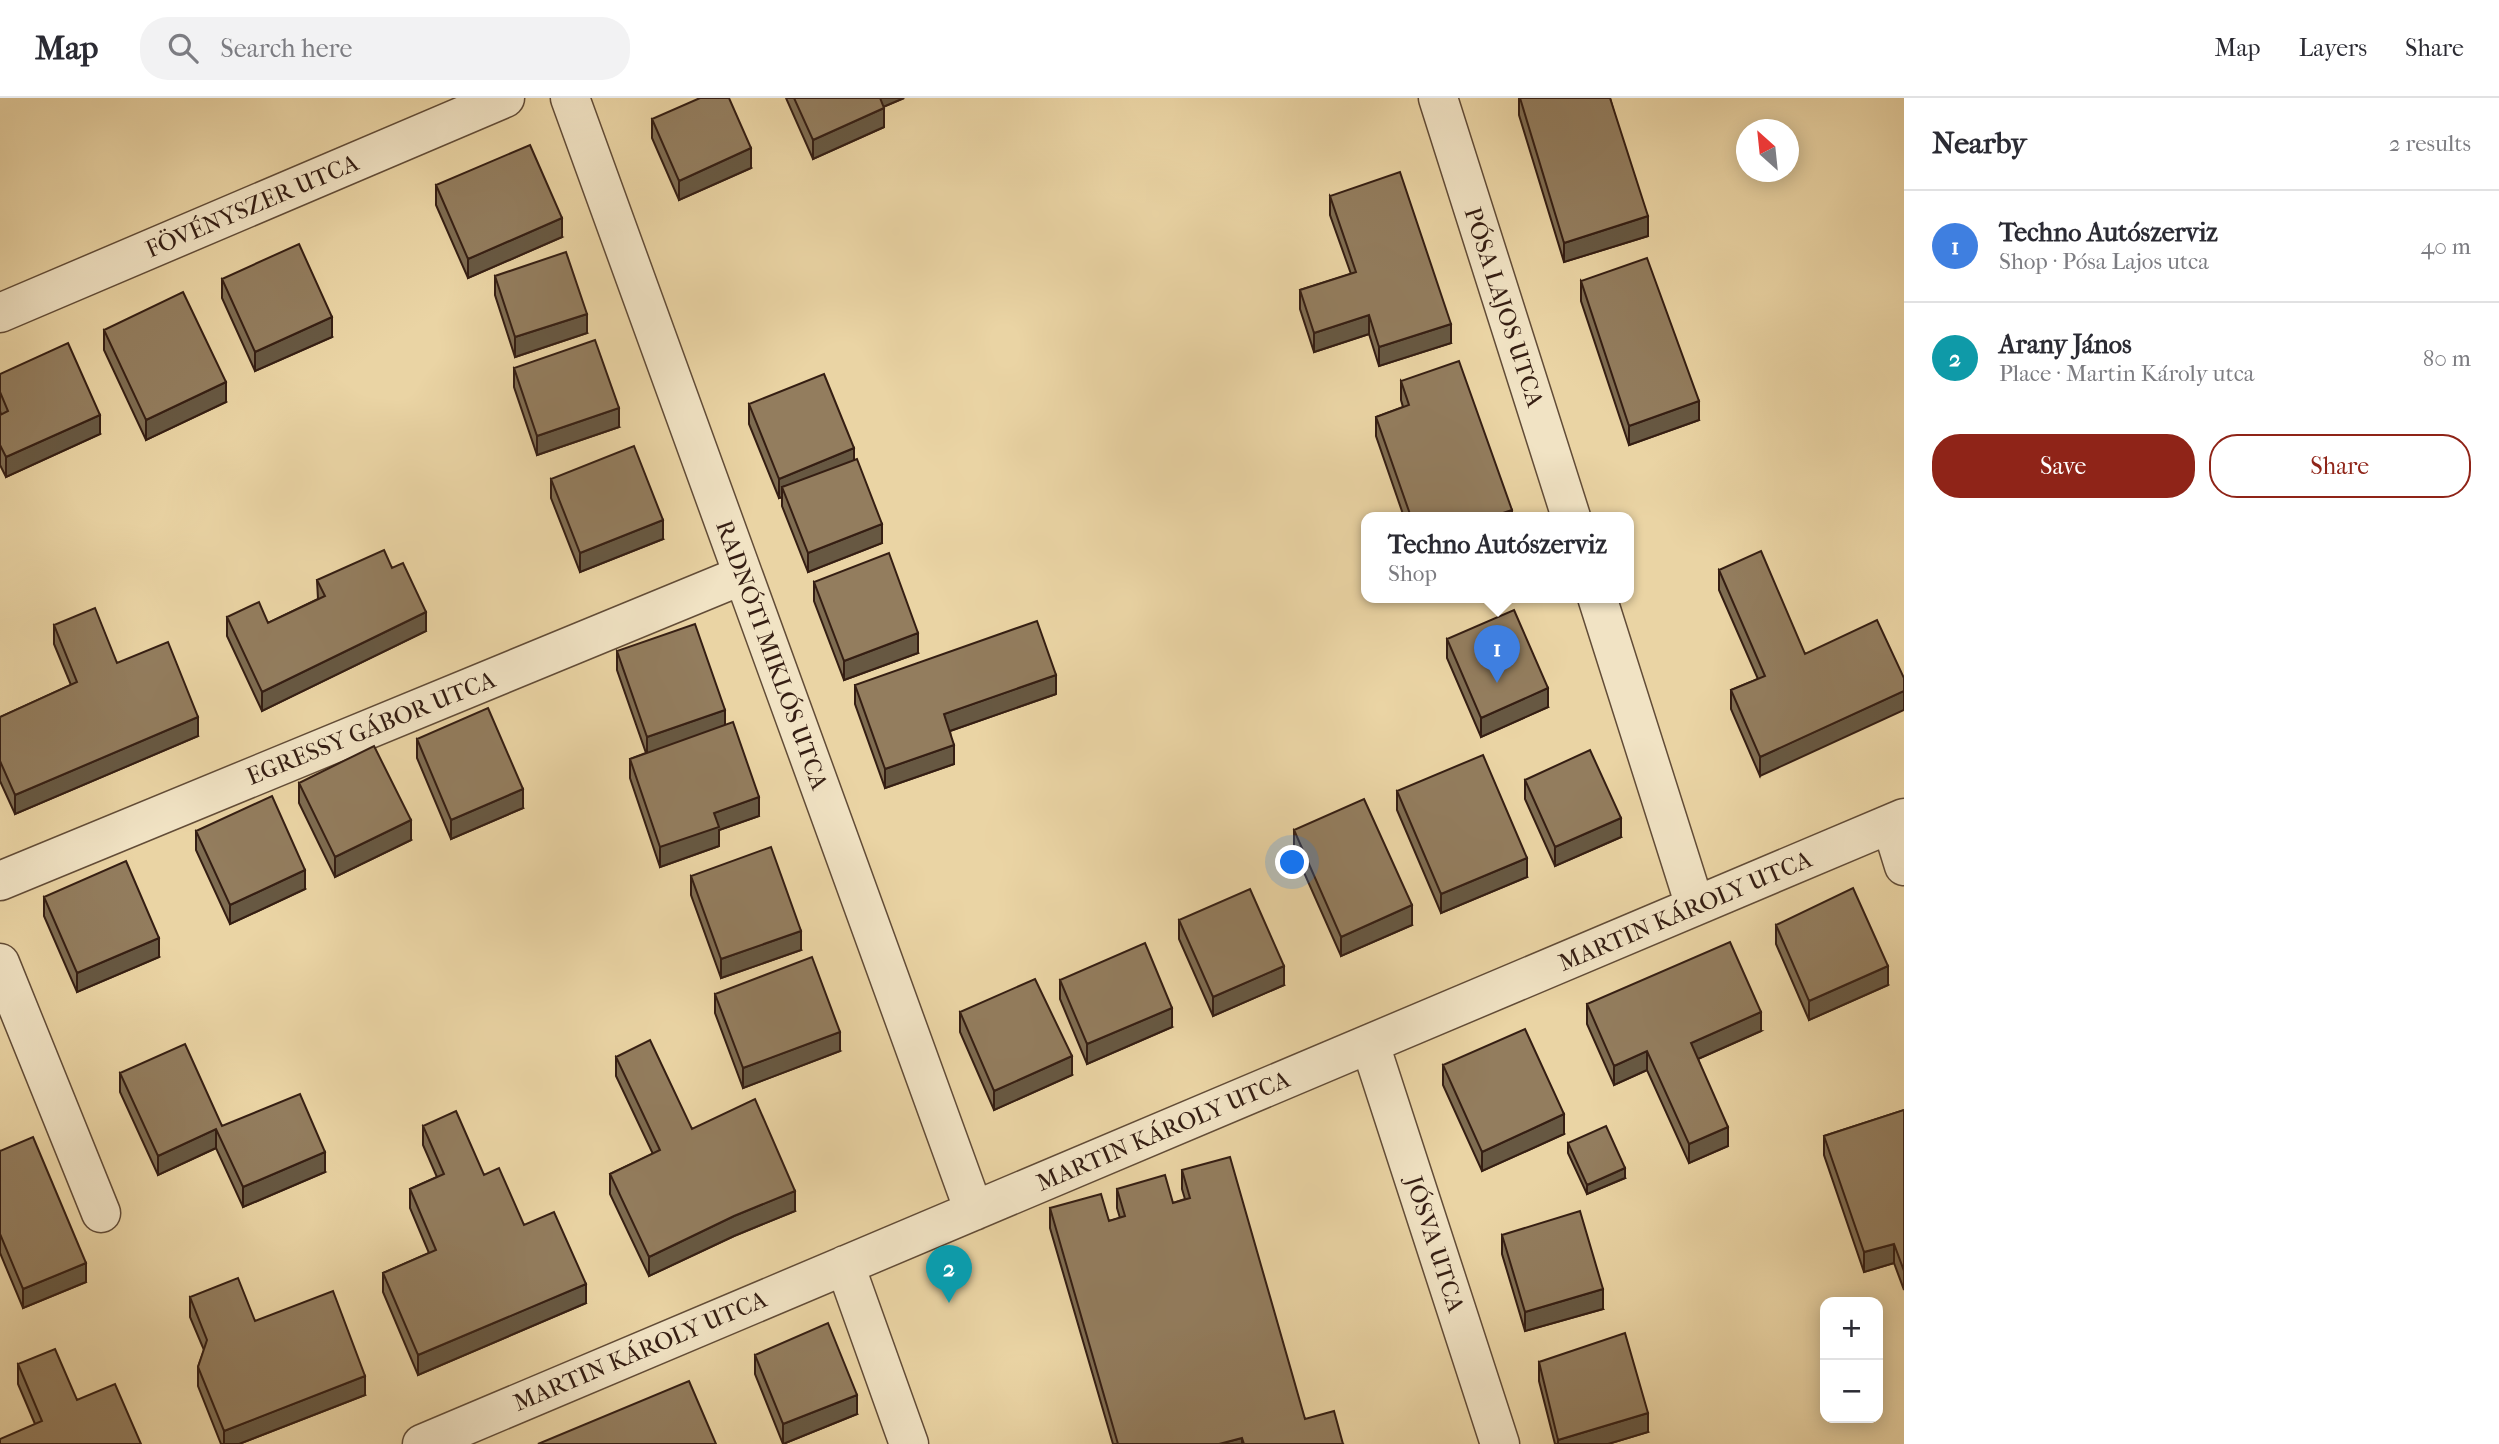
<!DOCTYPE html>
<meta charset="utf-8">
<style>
body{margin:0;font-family:"IM FELL French Canon",serif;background:#f2f2f3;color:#2b2b33}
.controls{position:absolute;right:21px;bottom:21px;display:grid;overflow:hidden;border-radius:14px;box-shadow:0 4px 18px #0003}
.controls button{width:63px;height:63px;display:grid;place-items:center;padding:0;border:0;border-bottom:2px solid #e1e1e2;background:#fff;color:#2b2b33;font:35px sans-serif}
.compass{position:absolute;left:1736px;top:21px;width:63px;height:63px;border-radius:50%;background:#fff;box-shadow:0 4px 18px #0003;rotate:333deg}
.you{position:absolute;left:1293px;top:765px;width:24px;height:24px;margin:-18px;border:5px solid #fff;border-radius:50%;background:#1a73e8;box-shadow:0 0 0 10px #1a73e833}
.badge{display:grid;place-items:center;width:46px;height:46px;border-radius:50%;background:#8f2418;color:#fff;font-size:23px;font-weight:700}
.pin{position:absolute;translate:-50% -58px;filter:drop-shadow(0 2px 4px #0008)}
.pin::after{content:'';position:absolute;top:37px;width:24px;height:21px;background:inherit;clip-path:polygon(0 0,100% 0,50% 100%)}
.popup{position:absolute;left:1361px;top:414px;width:273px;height:91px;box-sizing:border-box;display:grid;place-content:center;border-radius:14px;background:#fff;filter:drop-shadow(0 2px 5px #0005);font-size:23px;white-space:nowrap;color:#7c7c81}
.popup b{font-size:26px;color:#2b2b33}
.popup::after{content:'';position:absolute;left:50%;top:100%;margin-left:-14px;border:14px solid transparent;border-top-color:#fff}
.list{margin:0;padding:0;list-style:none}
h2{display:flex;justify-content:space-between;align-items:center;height:91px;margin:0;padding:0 28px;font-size:30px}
h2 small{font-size:23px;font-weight:400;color:#7c7c81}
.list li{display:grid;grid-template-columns:46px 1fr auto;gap:21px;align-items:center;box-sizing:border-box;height:112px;padding:0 28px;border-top:2px solid #e1e1e2}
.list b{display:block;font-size:26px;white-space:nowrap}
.list p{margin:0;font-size:23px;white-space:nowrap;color:#7c7c81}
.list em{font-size:23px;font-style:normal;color:#7c7c81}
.actions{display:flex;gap:14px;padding:21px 28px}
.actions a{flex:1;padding:16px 0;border:2px solid #8f2418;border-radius:28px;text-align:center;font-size:24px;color:#8f2418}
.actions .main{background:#8f2418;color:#fff}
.icon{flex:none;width:38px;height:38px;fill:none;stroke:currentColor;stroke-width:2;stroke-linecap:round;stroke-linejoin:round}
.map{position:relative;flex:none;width:1904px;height:1346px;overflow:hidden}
header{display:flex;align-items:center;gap:42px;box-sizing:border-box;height:98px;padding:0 35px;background:#fff;border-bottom:2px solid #e1e1e2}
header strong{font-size:33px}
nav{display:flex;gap:38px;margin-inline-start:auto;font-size:24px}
.search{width:490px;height:63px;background:#f2f2f3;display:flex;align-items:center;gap:18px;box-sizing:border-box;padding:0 24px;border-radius:28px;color:#7c7c81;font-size:26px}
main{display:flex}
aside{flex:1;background:#fff}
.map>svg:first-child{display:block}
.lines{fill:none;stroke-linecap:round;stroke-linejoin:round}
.minor-casing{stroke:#624c37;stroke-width:41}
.minor{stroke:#f1e3c4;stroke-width:38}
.wall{fill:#7e6c51;stroke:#351e13;stroke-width:2}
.shaded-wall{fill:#675842;stroke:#351e13;stroke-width:2}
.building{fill:#937d5e;stroke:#351e13;stroke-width:2}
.labels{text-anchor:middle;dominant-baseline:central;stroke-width:5;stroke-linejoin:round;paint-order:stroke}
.street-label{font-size:24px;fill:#351e13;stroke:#f1e3c4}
</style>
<header>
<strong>Map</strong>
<div class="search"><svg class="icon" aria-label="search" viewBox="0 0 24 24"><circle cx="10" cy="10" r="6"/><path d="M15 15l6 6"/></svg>Search here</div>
<nav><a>Map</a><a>Layers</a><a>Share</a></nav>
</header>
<main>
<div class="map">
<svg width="1904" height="1346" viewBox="0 0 1904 1346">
<rect width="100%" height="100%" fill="#ead4a4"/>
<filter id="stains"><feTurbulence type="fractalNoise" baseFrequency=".00286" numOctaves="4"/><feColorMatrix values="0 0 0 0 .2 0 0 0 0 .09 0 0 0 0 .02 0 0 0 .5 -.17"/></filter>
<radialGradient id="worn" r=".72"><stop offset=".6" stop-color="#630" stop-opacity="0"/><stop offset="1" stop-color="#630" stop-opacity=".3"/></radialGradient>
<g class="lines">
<g class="minor-casing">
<path id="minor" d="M570 0 974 1113
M1438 0 1571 419
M0 215 505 0
M1597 499 1695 808
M1891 726 1904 768
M0 783 743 477
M0 865 101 1115
M1370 946 1500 1346
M845 1167 909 1346
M422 1346 1904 720"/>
</g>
<use href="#minor" class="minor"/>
</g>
<path class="wall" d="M786 0H904L883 9 884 29 813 61Z
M1519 0H1610L1648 138 1564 164 1519 17Z
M652 21 751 70 679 102 652 40Z
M436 87 562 139 468 180 436 107Z
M1330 98 1451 245 1379 268 1369 236 1314 254 1300 211V192L1351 176 1330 117Z
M495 178 587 235 515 259 495 197Z
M222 181 332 239 255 273 222 200Z
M1581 183 1699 322 1629 347 1581 203Z
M104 232 226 304 146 342 104 252Z
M514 270 619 329 537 357 514 289Z
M0 276 100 336 6 379 0 367V317L1 316 0 313Z
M1401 283 1512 419H1404L1376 338V319L1403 309 1401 302Z
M749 306 854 362 882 445 808 474 782 408V399L779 400 749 326Z
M551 381 663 441 580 474 551 400Z
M392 470 426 533 262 613 227 538V519L268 525 318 501 317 482Z
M1719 472 1805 556 1760 678 1731 611V592L1758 581 1719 492Z
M814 484 918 555 844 582 814 503Z
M54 527 117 565 198 638 15 716 0 683V619L71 587 54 546Z
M1447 541 1548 609 1481 639 1447 560Z
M617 553 725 627 759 718 719 732V748L660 769 630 680V661L646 655 617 572Z
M855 587 1056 596 950 633 954 666 885 690 855 606Z
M417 641 523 710 451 741 417 660Z
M1525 682 1621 739 1555 768 1525 701Z
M299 685 411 742 335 779 299 705Z
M1397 693 1527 779 1441 815 1397 712Z
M1294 732 1412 827 1341 858 1294 752Z
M196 733 305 791 230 826 196 752Z
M691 778 801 852 721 880 691 797Z
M44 799 159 859 77 894 44 818Z
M1179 822 1284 887 1213 918 1179 841Z
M1776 827 1888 887 1809 922 1776 846Z
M1060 882 1172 929 1087 966 1060 901Z
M715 896 840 953 743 990 715 915Z
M1587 906 1761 933 1698 961 1728 1048 1689 1065 1647 972 1614 987 1587 926Z
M960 914 1072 977 994 1012 960 934Z
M616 959 692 1031 795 1113 734 1138 649 1178 610 1096V1076L653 1056 616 978Z
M1443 967 1564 1036 1482 1073 1443 987Z
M120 975 222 1028 325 1074 243 1109 216 1050 158 1077 120 994Z
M1904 1012V1192L1894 1165 1864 1174 1824 1057V1038Z
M423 1028 484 1077 586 1205 418 1277 383 1194V1175L429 1155 410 1110V1091L437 1079 423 1047Z
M1568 1045 1625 1080 1587 1096 1568 1055Z
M0 1053 86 1184 23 1210 0 1155Z
M1182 1072 1305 1321 1343 1346H1113L1050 1130V1110L1109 1123 1120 1120 1117 1110V1091L1173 1105 1185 1101 1182 1091Z
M1502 1137 1603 1211 1525 1233 1502 1156Z
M190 1199 255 1223 365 1297 239 1346H221L198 1288V1269L204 1252 190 1219Z
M755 1257 857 1316 783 1346 755 1276Z
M1539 1264 1648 1334 1608 1346H1555L1539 1283Z
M18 1266 77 1302 141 1346 35 1326 18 1286Z"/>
<path class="shaded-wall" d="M876 0H904L876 12Z
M884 10V29L813 61V42Z
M751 50V70L679 102V83Z
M1648 118V138L1564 164V145Z
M562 120V139L468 180V161Z
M587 216V235L515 259V239Z
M1369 217V236L1314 254V235Z
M332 219V239L255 273V254Z
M1451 226V245L1379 268V249Z
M226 284V304L146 342V322Z
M1699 303V322L1629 347V328Z
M619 310V329L537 357V338Z
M100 317V336L6 379V359Z
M854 350V370L782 389V399L779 400V381Z
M1512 412V419H1491Z
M663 422V441L580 474V455Z
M882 426V445L808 474V455Z
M426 514V533L262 613V594Z
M918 535V555L844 582V563Z
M1056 577V596L944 635V616Z
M1548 590V609L1481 639V620Z
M1904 593V612L1760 678V659Z
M725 612V631L647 659V639Z
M198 619V638L15 716V697Z
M954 647V666L885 690V671Z
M523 691V710L451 741V722Z
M759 699V718L719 732V748L660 769V749L714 715Z
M1621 720V739L1555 768V749Z
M411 722V742L335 779V759Z
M1527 760V779L1441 815V796Z
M305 772V791L230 826V807Z
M1412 807V827L1341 858V839Z
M801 833V852L721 880V861Z
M159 840V859L77 894V875Z
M1284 868V887L1213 918V899Z
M1888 868V887L1809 922V903Z
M1172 910V929L1087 966V946Z
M1761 914V933L1691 964V945Z
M840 934V953L743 990V970Z
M1647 953V972L1614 987V968Z
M1072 958V977L994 1012V993Z
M1564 1016V1036L1482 1073V1054Z
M1728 1029V1048L1689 1065V1046Z
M216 1031V1050L158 1077V1058Z
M325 1054V1074L243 1109V1089Z
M1625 1070V1080L1587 1096V1087Z
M795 1093V1113L734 1138 649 1178V1159L734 1118Z
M1894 1146V1165L1864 1174V1154Z
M86 1165V1184L23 1210V1191Z
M586 1186V1205L418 1277V1257Z
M1603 1191V1211L1525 1233V1214Z
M365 1278V1297L239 1346H224V1333Z
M857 1297V1316L783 1346V1326Z
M1648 1315V1334L1608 1346H1558V1342Z
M1242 1340V1346H1219Z"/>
<path class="building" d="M700 0H729L751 50 679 83 652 21Z
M794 0H880L884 10 813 42Z
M1520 0H1610L1648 118 1564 145Z
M530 47 562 120 468 161 436 87Z
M1400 74 1451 226 1379 249 1369 217 1314 235 1300 192 1356 174 1330 98Z
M299 146 332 219 255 254 222 181Z
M566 154 587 216 515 239 495 178Z
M1647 160 1699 303 1629 328 1581 183Z
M183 194 226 284 146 322 104 232Z
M595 242 619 310 537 338 514 270Z
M68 245 100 317 6 359 0 347V317L8 313 0 294V276Z
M1459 263 1512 412 1491 419H1411L1376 319 1409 307 1401 283Z
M824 276 854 350 779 381 749 306Z
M634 348 663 422 580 455 551 381Z
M857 361 882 426 808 455 782 389Z
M384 452 392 470 403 465 426 514 262 594 227 519 259 504 268 525 325 498 317 482Z
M1761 453 1805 556 1877 522 1904 580V593L1760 659 1731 592 1765 578 1719 472Z
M889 455 918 535 844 563 814 484Z
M95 510 117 565 168 544 198 619 15 697 0 663V619L77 584 54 527Z
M1514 512 1548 590 1481 620 1447 541Z
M1037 523 1056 577 944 616 954 647 885 671 855 587Z
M695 526 725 612 647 639 617 553Z
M488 610 523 691 451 722 417 641Z
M733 624 759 699 714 715 719 729 660 749 630 661Z
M374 648 411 722 335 759 299 685Z
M1590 652 1621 720 1555 749 1525 682Z
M1483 657 1527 760 1441 796 1397 693Z
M272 698 305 772 230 807 196 733Z
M1364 701 1412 807 1341 839 1294 732Z
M771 749 801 833 721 861 691 778Z
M126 763 159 840 77 875 44 799Z
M1853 790 1888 868 1809 903 1776 827Z
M1250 791 1284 868 1213 899 1179 822Z
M1730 844 1761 914 1691 945 1728 1029 1689 1046 1647 953 1614 968 1587 906Z
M1145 845 1172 910 1087 946 1060 882Z
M812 859 840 934 743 970 715 896Z
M1035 881 1072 958 994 993 960 914Z
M1525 931 1564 1016 1482 1054 1443 967Z
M650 942 692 1031 755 1001 795 1093 734 1118 649 1159 610 1076 660 1052 616 959Z
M185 946 222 1028 300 996 325 1054 243 1089 216 1031 158 1058 120 975Z
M1904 1012V1173L1894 1146 1864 1154 1824 1038Z
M456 1013 484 1077 499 1070 524 1127 554 1114 586 1186 418 1257 383 1175 436 1152 410 1091 444 1076 423 1028Z
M1606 1028 1625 1070 1587 1087 1568 1045Z
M33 1039 86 1165 23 1191 0 1136V1053Z
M1230 1059 1305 1321 1334 1313 1343 1346H1244L1242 1340 1219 1346H1118L1050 1110 1101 1096 1109 1123 1125 1118 1117 1091 1165 1077 1173 1105 1190 1100 1182 1072Z
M1580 1113 1603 1191 1525 1214 1502 1137Z
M238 1180 255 1223 333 1193 365 1278 224 1333 198 1269 207 1242 190 1199Z
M828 1225 857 1297 783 1326 755 1257Z
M1625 1235 1648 1315 1558 1342 1539 1264Z
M55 1251 77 1302 115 1286 141 1346H0V1341L42 1323 18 1266Z
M689 1283 716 1346H538Z"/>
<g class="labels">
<g class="street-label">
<text transform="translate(252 108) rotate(-23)">FÖVÉNYSZER UTCA</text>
<text transform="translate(1504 209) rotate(72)">PÓSA LAJOS UTCA</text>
<text transform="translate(772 557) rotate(70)">RADNÓTI MIKLÓS UTCA</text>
<text transform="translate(371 630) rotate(-22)">EGRESSY GÁBOR UTCA</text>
<text transform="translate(1685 813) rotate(-23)">MARTIN KÁROLY UTCA</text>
<text transform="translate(1163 1033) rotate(-23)">MARTIN KÁROLY UTCA</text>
<text transform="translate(1435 1146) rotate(72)">JÓSVA UTCA</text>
<text transform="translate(640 1253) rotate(-23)">MARTIN KÁROLY UTCA</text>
</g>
</g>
<rect width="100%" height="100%" filter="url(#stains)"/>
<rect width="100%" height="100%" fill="url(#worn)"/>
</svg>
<div class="controls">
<button>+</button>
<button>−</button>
</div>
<svg class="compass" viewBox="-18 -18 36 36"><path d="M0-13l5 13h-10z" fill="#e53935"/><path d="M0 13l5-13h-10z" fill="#7c7c81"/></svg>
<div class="you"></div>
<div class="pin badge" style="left:1497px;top:585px;background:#3f7fe0">1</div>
<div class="popup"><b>Techno Autószerviz</b>Shop</div>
<div class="pin badge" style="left:949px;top:1205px;background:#0f9aa8">2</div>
</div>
<aside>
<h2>Nearby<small>2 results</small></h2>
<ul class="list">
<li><span class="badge" style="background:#3f7fe0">1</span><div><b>Techno Autószerviz</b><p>Shop · Pósa Lajos utca</p></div><em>40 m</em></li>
<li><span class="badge" style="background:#0f9aa8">2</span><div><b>Arany János</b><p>Place · Martin Károly utca</p></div><em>80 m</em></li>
</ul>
<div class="actions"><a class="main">Save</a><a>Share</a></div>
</aside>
</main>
